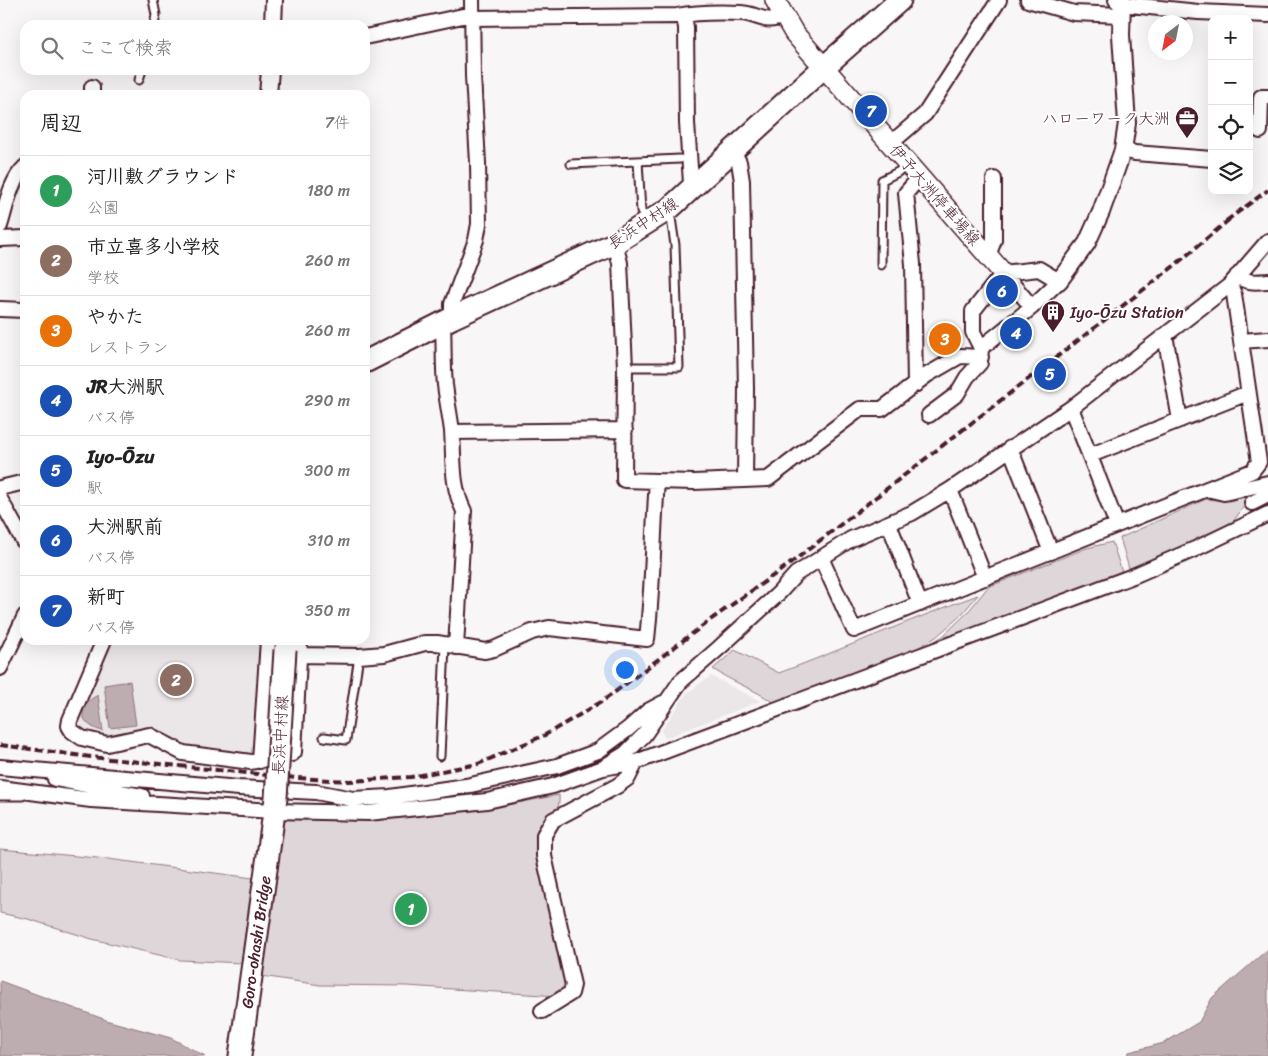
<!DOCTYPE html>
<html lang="ja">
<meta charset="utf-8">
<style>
body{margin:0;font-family:Sriracha,"Klee One",sans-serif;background:#f6f6f6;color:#222}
.controls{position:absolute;right:15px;top:15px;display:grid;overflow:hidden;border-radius:10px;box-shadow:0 5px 20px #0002}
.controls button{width:45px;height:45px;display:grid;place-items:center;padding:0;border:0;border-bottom:1px solid #e0e0e0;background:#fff;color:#222;font:25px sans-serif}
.compass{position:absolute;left:1148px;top:15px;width:45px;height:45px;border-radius:50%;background:#fff;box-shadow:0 5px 20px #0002;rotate:212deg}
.you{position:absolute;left:624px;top:669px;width:18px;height:18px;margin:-12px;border:4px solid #fff;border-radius:50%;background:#1a73e8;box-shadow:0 0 0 8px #1a73e833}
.badge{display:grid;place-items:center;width:32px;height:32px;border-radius:50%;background:#1a73e8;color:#fff;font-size:16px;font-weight:700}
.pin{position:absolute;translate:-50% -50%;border:2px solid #fff;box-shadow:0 1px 5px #0006}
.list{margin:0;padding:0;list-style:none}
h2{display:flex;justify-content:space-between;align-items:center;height:65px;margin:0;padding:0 20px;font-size:21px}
h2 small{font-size:16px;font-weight:400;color:#767676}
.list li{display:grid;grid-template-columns:32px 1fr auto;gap:15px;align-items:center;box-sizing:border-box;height:70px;padding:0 20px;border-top:1px solid #e0e0e0}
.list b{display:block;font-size:19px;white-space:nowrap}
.list p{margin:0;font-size:16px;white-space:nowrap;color:#767676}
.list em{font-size:16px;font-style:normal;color:#767676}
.icon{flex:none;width:28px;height:28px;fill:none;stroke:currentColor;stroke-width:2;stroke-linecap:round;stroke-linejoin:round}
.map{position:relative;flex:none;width:1268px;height:1056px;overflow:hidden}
.search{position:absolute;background:#fff;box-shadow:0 5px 20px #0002;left:20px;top:20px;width:350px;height:55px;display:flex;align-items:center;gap:12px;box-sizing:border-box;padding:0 18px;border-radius:15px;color:#767676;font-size:19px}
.panel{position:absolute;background:#fff;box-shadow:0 5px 20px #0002;left:20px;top:90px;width:350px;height:555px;border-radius:15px}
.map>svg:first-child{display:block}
.built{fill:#ebe6e8}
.green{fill:#ded6d9;stroke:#947a82}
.water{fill:#bdadb0;stroke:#8f747b}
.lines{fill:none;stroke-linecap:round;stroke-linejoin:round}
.service-casing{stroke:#4a1f2b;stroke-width:11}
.minor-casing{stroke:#4a1f2b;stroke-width:18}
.tertiary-casing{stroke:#4a1f2b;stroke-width:20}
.secondary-casing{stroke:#4a1f2b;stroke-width:22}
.primary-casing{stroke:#4a1f2b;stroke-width:25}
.service{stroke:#fff;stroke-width:7}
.minor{stroke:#fff;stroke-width:14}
.tertiary{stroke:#fff;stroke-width:16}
.secondary{stroke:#fff;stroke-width:19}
.primary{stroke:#fff;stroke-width:21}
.rail{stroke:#4a1f2b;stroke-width:4;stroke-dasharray:8 4;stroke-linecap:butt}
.primary-bridge-casing{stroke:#4a1f2b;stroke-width:25;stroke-linecap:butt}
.primary-bridge{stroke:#fff;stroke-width:21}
.labels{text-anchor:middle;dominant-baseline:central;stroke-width:4;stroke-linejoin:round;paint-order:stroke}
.poi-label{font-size:16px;fill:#4a1f2b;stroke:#fff;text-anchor:end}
.street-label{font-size:16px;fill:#4a1f2b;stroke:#fff}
</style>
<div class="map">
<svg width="1268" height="1056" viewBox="0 0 1268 1056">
<rect width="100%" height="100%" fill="#f8f6f7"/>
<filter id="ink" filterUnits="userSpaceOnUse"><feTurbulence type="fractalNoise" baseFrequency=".02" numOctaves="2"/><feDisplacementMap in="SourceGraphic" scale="10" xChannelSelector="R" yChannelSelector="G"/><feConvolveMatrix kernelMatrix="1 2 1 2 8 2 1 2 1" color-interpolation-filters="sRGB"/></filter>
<g filter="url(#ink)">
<path class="built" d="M108 640H263L257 751 253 758 185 749 155 734 114 740 84 736 73 721Z
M711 676 760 701 665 738 661 731 687 693Z"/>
<path class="green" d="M1252 495 1230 526 1130 572 1120 538 1206 499 1229 501Z
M1112 542 1123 575 945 642 928 645 943 636 967 613 988 587 1087 548Z
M978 595 960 616 936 637 906 655 785 700 773 702C754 689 732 682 713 669L735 650 779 673C846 648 911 619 978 595Z
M559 795C561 808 551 823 544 835L568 986 558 996 407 986 320 985 262 976 280 817 369 821 486 809Z
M0 849 108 859 253 878 241 963 180 960 92 939 28 919 0 913Z"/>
<path class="water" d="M130 681 136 725 110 728 104 685Z
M98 695 103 731C80 726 75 706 98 695Z
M1268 949V1056H1127L1129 1052 1164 1043 1199 1022 1212 998Z
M0 981 109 1021 171 1038 205 1056H0Z"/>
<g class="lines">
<g class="service-casing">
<path id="service" d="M153 0 156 15 154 25
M139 80 142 70
M638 161 641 211 645 221
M571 164 680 159
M881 265 882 180 898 172 907 164
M625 367H679L675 245 670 211
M324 737 346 740 359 656
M440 756 445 645
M0 796H22"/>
</g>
<g class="minor-casing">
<path id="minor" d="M1028 0 1074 13 1121 15
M1116 0 1121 4 1198 12 1268 15
M683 15 686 27 687 123 691 183 694 186
M473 18 677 16C698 12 719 12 741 13 759 14 764 25 783 16
M365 37 472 14
M92 87V95
M1260 131 1261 97H1268
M890 144 925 114 999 0
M1123 150 1135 153 1212 159
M733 151 739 162 742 181 746 389 745 480
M0 226C6 207 10 181 25 167
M0 239 25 238
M615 243 620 263 625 367 624 480 657 481
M988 256 994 240V179
M1003 273 1032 307
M1237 276C1247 283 1255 282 1268 281
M0 309 25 310
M452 318V304L476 240 479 224 478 163 473 76 472 0
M443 324C444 344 443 365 445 385 447 401 450 416 452 431 454 460 451 485 464 511L456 647
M1165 335 1180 420
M1241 341 1268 339
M915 385 913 264 906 193 919 178
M1071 408 1117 525
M929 415 957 394 967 377 980 363 981 348 973 332V311L1003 273 1039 269 1059 281 1032 307 981 348
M452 432 625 430
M1010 448 1051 552
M1091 455 1248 393
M0 488 25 482
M1207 489 1224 493 1268 483
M950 490 985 578
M0 499 25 544
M1252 503 1268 495
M889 524 920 604
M821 558 854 630 1252 471 1259 462 1234 294 1230 285
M104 640 70 720 69 726 72 731 82 738 107 744 149 735 183 753 251 762 292 754 294 752 300 640
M299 655 359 656 384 654 425 643H437L485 651 494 649 532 632 549 628 647 639C653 586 653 534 657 481L694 482 768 479 860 409H882L927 375 960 356 981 357
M0 668 25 616
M260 761 268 640
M607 765 625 754 644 735 680 682 719 648 778 594 796 574 851 539 912 513 950 490 1071 408 1230 285 1268 241
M0 767 239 788 316 792 353 799 390 797 466 786 557 766 598 751 628 729 648 711 663 703
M55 779 142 796
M0 788 91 800 274 811 368 813 487 801 553 786 603 768 636 762 1133 576 1195 549 1268 514
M542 1011 571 993 573 985 544 856V835L553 820 617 786 628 778 636 762"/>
</g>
<g class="tertiary-casing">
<path id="tertiary" d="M273 25 274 0
M268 95 270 70
M1059 281 1087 243 1101 212 1123 150 1127 123 1121 35 1122 0"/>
</g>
<g class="secondary-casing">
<path id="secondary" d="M775 0 794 33 1003 273"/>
</g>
<g class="primary-casing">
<path id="primary" d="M365 362 452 318 615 243 669 209 824 67 900 0
M240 1056 276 798"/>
</g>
<use href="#service" class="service"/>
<use href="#minor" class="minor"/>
<use href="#tertiary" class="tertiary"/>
<use href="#secondary" class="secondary"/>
<use href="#primary" class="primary"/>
<path class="rail" d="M1226 221 1268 190
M0 745 91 757 296 778 349 781 411 777 478 764 545 735 603 701 713 618 791 563 1174 266 1231 218"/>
<g class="primary-bridge-casing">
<path id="primary-bridge" d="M276 798 285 650"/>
</g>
<use href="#primary-bridge" class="primary-bridge"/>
</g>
</g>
<defs>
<g id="office-pin" transform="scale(1.25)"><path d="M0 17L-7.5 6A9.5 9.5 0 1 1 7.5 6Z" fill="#4a1f2b" stroke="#fff"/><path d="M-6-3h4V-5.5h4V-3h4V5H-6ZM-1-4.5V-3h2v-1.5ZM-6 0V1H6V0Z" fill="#fff"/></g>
<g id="building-pin" transform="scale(1.25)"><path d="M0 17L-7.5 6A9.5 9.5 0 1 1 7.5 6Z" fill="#4a1f2b" stroke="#fff"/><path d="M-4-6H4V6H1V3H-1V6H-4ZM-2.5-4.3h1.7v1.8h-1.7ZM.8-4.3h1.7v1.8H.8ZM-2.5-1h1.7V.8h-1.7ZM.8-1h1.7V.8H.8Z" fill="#fff"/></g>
</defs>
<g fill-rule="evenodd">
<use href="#office-pin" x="1187" y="118"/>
<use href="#building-pin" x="1053" y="312"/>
</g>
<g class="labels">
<g class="poi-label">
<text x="1170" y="118">ハローワーク大洲</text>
<text x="1070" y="312" text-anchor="start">Iyo-Ōzu Station</text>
</g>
<g class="street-label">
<text transform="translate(935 195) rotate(49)">伊予大洲停車場線</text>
<text transform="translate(643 223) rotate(-33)">長浜中村線</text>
<text transform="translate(280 735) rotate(-87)">長浜中村線</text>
<text transform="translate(256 942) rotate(-82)">Goro-ohashi Bridge</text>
</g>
</g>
</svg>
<div class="controls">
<button>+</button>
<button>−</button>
<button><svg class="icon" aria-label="locate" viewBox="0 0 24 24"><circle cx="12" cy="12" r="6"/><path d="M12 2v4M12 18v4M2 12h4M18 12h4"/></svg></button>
<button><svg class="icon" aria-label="layers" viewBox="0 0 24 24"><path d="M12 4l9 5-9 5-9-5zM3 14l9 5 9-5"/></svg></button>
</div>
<svg class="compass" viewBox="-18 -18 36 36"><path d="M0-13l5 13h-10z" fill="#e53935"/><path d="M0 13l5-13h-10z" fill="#767676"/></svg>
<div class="you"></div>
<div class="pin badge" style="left:411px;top:909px;background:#2e9e5b">1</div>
<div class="pin badge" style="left:176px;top:680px;background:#8d6e63">2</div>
<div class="pin badge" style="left:945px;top:339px;background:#e8710a">3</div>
<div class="pin badge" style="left:1016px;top:333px;background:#1a4fb4">4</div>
<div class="pin badge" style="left:1050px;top:374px;background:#1a4fb4">5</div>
<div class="pin badge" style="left:1002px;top:291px;background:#1a4fb4">6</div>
<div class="pin badge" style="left:871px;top:111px;background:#1a4fb4">7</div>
<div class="search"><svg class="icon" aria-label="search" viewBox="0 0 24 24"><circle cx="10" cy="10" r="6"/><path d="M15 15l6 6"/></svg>ここで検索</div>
<section class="panel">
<h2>周辺<small>7件</small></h2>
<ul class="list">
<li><span class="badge" style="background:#2e9e5b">1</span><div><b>河川敷グラウンド</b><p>公園</p></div><em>180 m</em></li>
<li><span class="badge" style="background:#8d6e63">2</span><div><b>市立喜多小学校</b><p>学校</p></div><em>260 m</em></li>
<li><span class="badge" style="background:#e8710a">3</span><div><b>やかた</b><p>レストラン</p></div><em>260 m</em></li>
<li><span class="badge" style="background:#1a4fb4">4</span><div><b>JR大洲駅</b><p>バス停</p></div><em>290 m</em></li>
<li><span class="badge" style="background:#1a4fb4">5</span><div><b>Iyo-Ōzu</b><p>駅</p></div><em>300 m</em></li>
<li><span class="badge" style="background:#1a4fb4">6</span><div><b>大洲駅前</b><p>バス停</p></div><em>310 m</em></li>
<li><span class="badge" style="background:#1a4fb4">7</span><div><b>新町</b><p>バス停</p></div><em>350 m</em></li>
</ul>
</section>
</div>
